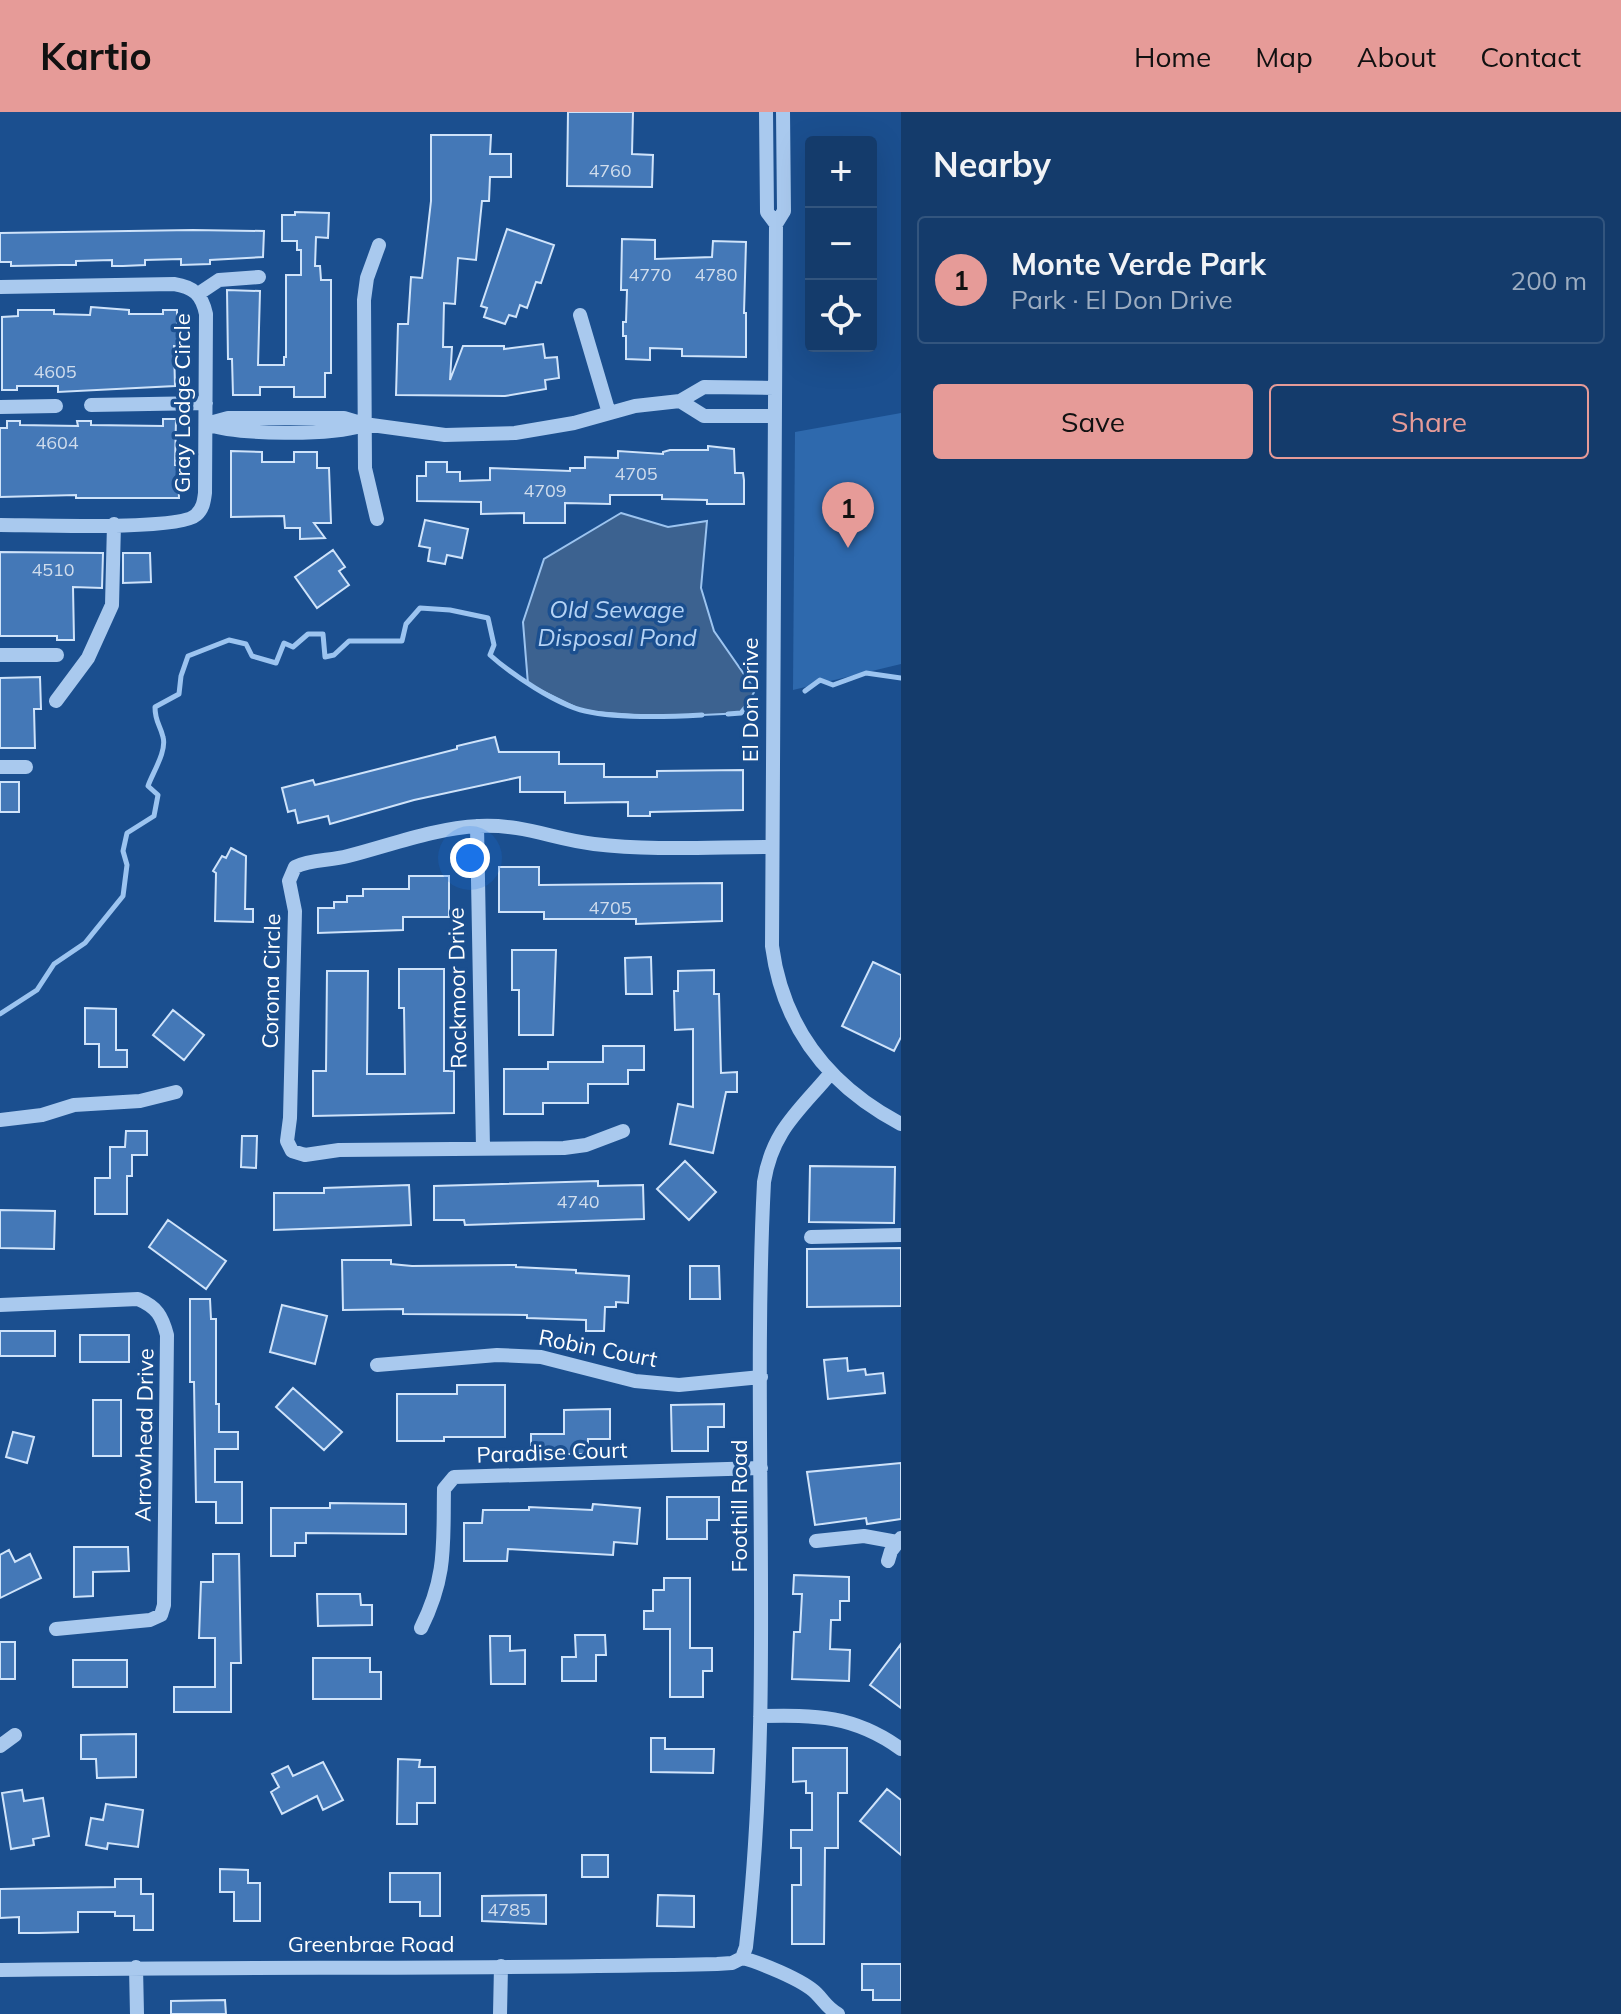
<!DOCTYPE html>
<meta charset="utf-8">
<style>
body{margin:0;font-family:Mulish,sans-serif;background:#214673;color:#f1f3f6}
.controls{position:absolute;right:24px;top:24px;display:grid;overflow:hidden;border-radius:8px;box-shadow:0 8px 32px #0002}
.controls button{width:72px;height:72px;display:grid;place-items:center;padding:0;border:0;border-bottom:2px solid #33557e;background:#143b6b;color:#f1f3f6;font:40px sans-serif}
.you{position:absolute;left:470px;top:746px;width:28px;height:28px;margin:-20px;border:6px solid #fff;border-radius:50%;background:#1a73e8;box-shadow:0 0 0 12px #1a73e833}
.badge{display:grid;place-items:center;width:52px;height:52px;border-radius:50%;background:#e69b98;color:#111;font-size:26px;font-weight:700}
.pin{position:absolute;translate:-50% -66px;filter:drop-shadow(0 2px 4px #0008)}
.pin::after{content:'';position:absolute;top:42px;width:28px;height:24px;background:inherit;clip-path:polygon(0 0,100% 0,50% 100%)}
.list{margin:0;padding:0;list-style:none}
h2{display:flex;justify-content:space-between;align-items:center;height:104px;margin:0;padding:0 32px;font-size:34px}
h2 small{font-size:26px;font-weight:400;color:#9dadc1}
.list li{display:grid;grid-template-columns:52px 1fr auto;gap:24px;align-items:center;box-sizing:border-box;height:128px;margin:0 16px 16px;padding:0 16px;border:2px solid #33557e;border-radius:8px}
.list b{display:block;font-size:30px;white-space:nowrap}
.list p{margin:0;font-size:26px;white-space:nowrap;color:#9dadc1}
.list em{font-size:26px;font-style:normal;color:#9dadc1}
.actions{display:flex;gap:16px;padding:24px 32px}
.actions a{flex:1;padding:18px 0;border:2px solid #e69b98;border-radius:8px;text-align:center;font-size:28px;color:#e69b98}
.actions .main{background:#e69b98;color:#111}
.icon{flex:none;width:44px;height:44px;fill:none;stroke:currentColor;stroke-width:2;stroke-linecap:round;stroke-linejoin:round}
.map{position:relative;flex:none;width:901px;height:1902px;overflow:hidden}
header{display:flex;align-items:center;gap:48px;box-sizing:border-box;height:112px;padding:0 40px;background:#e69b98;color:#111}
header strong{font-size:38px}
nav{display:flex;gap:44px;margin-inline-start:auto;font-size:28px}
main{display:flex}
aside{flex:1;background:#143b6b}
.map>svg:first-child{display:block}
.green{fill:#2e69ad}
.water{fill:#3c6290;stroke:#9cc4f0;stroke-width:2}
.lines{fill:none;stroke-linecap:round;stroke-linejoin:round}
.stream{stroke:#9cc4f0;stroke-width:5}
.building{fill:#4478b7;stroke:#cfe3fa;stroke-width:2}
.minor{stroke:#a9c9ee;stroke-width:14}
.labels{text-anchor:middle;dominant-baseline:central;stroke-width:7;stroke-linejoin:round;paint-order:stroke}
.number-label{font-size:18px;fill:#d0dded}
.street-label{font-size:22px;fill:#fff;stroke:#1b4f8f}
.water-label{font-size:24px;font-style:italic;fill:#b5d3f5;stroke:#1b4f8f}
</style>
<header>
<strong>Kartio</strong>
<nav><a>Home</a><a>Map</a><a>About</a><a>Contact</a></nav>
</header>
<main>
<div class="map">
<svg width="901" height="1902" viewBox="0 0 901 1902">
<rect width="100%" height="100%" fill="#1b4f8f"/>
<path class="green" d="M901 301V552L793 578 795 320Z"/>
<path class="water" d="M621 401 668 415 707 409 701 476 714 519 755 578 744 601 660 605 583 599 528 572 523 510 544 447Z"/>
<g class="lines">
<path class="stream" d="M805 579 820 568 833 573 866 561 901 566
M728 602 741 601 750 590
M0 902 37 878 54 852 85 831 123 784 127 753 123 739 127 721 154 704 158 683 148 674C153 660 167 639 163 625 160 612 155 610 155 595L179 582 181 564 188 544 229 528 246 532 252 544 276 551 284 531 293 535 308 522H323L325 545 334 543 349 529H402L406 512 420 496 450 498 488 506 494 533 490 543C511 562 557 593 585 599 619 607 667 605 702 603"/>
</g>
<path class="building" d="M568 0H633L632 42 653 43 652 75 567 74Z
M431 23H491L490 42H511V65H490L489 89H482L476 148 458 146 455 192 444 191 443 235H452L450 268 463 234H504V237L543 232 545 246 557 245 559 266 545 268 546 277 505 284 396 283 398 212H408L411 165 422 166 424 150 431 89Z
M295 100 329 101 328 126 316 125 315 154H320L321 168H331V261H325V285H294V275H260V283H233L232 247H228L227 178 260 179 258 253H284V245H286V163H301V138H297V129H282V103H295Z
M507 117 554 133 541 171 536 170 527 196 520 193 516 205 509 203 505 212 484 205 487 196 481 194Z
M193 118 264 119 263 145 210 148V152L181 153V147L145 148V153L123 154H112V148L76 149V153H61L11 154V150H0V121Z
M622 127 655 128V147L712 145 713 129 746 130 744 201H746V245L682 244V237L650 236V248L626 247V224H623V210H626L627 178H621Z
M91 195 129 198V202H163V198H177V234H174L175 274 58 280V274H17V278H2V205L18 204V198H54V202L90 203Z
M163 307H176L175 353H178L179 386H76V383L0 385V316H7V309H20V313L78 314 77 309H91V313L163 314Z
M708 334 734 337 735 361H743L744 368V392H707V388L662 387V383H610V392L565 391V411H524V401L481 402V390L417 389V364H426V350H447V360H460V369L490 368V356L570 359V356H585V345L618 346V339L663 342V340L670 338H708Z
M231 339 262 340V350H294V340H317V356H329L331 411H314L325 426 300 427V416H285L284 404 231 405Z
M425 408 468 417 462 446 447 443 445 452 428 449 430 436 419 434Z
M333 438 345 455 339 459 349 473 317 496 295 465Z
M0 440 103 441 102 476 73 475 74 528H57V524H0Z
M123 441H150L151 470 123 471Z
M40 565 41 597H34L35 636H0V566Z
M495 625 499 640H559V652H604V665H657V659L743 658V698L650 700V704H628V690L565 691V680H520V665L414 688 330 712 328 704 298 711 295 698 288 700 282 676 313 668 315 673 457 637V634Z
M0 670H19V700H0Z
M231 736 246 744 245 797H253V810L215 809 216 761 213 759 222 744 226 746Z
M499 755H539V773L722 771V809L636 812V807H544V800H499Z
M409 764H449V805H403V818L318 821V796H334V790H347V784H363V777H409Z
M512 838H556L553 923H519V878H512Z
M651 845 652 882H626L625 846Z
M873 850 901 863V925L894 939 842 914Z
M399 857H444V959H454V1001L313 1004V959H326L327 859H368L367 962H405L404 896H399Z
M714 858V882H719L721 961 737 960V980H726L713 1041 670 1032 678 992 693 995V917L675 918 674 879H678V859Z
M85 896 116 897V938H127V955H99V932H85Z
M173 898 204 923 184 948 153 923Z
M603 934H644V958H628V972H588V991H543V1002H504V957H548V950H603Z
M126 1019H147V1043H132V1064H127V1102H95V1066H110V1035H125Z
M242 1024H257L256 1056 241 1055Z
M685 1049 716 1080 689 1108 657 1077Z
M810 1054 895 1055 894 1111 809 1110Z
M598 1069V1074L643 1073 644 1107 465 1113 464 1108H434V1074Z
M409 1073 411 1113 274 1118V1081H324V1076Z
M0 1098 55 1099 54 1137 0 1136Z
M168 1108 226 1149 206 1177 149 1135Z
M901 1136V1194L807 1195V1137Z
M342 1148H391V1152L412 1154 516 1153V1155L576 1158V1161L629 1164 628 1191 616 1190V1195H605L604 1219H586V1208L527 1206V1203L403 1202V1197L343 1198Z
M690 1154H719L720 1187H690Z
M190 1187H210L211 1207H216V1292H219V1320H238V1337H215V1370H242V1411H216V1390H196L194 1270H190Z
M282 1193 327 1204 315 1252 270 1240Z
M0 1219H55V1244H0Z
M80 1223H129V1250H80Z
M847 1246 848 1259 865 1257 866 1263 883 1261 885 1281 828 1287 824 1248Z
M457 1273H505V1325H444V1329H397V1282H457Z
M293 1276 342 1320 324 1338 276 1295Z
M93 1288H121V1344H93Z
M724 1292V1315H708V1339H672L671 1293Z
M610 1297V1327H588V1342H531V1322H564V1298Z
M13 1320 34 1325 27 1351 6 1345Z
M901 1351V1407L867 1412 866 1406 815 1413 807 1360Z
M667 1385H719V1408H707V1427H667Z
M330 1391 406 1392V1422L306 1421V1431H295V1444H271V1396H330Z
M593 1392 640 1396 637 1432 614 1430 613 1443 508 1437 507 1449H464V1411H482L483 1398H529V1395L592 1398Z
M74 1435H128L129 1459 93 1460V1484L74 1485Z
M9 1438 15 1450 30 1442 41 1466 0 1486V1443Z
M213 1442H239L241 1551H231V1600H174V1575H215V1526H199L201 1470H213Z
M794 1463 849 1465V1489H840V1508H831L830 1537 850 1538 849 1569 792 1567 794 1520H800L802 1482H793Z
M664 1466H690V1536H712V1559H703V1585H670V1517H644V1499H653V1478H664Z
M317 1482H360L361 1493H372V1513L318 1514Z
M575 1523H605L606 1543H596V1569H562V1545H576Z
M490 1524H510V1539L525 1538V1572H491Z
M0 1530H15V1567H0Z
M901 1532V1596L870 1573Z
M313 1546H370V1560H381V1587H313Z
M73 1548H127V1575H73Z
M136 1622V1665L97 1666 96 1647H81V1623Z
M651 1626H665V1637H714L713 1661 651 1660Z
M793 1636H847V1681H838V1736H825L824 1832H792V1773H801V1736H791V1718H812V1681H806V1669L793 1670Z
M398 1647 420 1648 419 1655H435V1691H417V1712H397Z
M323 1650 343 1688 323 1698 317 1684 282 1702 271 1680 279 1675 272 1662 288 1654 293 1664Z
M887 1677 901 1688V1743L860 1709Z
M22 1678 24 1689 43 1686 49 1724 33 1727 34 1733 11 1737 2 1681Z
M106 1692 143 1698 138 1735 108 1731 107 1737 86 1733 91 1706 103 1708Z
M582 1743H608V1765H582Z
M220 1757 248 1758V1771H260V1809H234V1780H220Z
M390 1761H440V1804H420V1790H390Z
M115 1767H141V1782H153V1818H134V1804H115V1800H78V1820L39 1821H19V1805L0 1806V1777L115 1775Z
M546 1783V1812L482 1809V1784Z
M658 1783 694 1784V1815L657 1814Z
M862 1852H901V1888H873V1878H862Z
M225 1888 226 1902H171V1889Z"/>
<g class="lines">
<path class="minor" d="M766 0 767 100 776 112
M783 0 784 99 776 112 772 834C783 916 829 974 901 1012
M0 175 174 172C194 175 202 183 206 202L205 381C204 389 203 397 196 403 179 419 31 413 0 413
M198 182 219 168 259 165
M580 203 609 301
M680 289 704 304H773
M91 293 206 291
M0 295 56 294
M206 312 228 306H344L364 312 445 323 515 321 574 311 635 294 680 289 704 275 774 276
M206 312C240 323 330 324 363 313
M377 407 365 356 364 188 367 166 379 133
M0 543H57
M56 589 88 546 112 493 114 412
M0 655H26
M477 714 483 1036
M0 1008 42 1003 74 993 140 989 176 980
M623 1019 586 1033 564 1036 339 1038 305 1043 292 1039 287 1029 290 1006 295 799 289 769 295 755C311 747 330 749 348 744 391 733 435 716 479 714 525 712 552 727 594 732 652 739 713 735 771 735
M811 1125 901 1123
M0 1193 138 1187C157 1195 162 1204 167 1223L164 1493 161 1503 150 1508 56 1517
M377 1253 497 1243 541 1245 635 1269 679 1273 761 1265
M816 1429 864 1424 897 1430
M888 1449 891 1439 901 1426
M421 1516C447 1464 443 1433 444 1377L454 1365 761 1356
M760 1604C816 1603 854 1603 901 1637
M0 1634 15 1623
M742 1846 746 1835C775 1581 751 1325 764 1070 772 1019 799 999 830 962
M742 1846C759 1850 803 1868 816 1881 825 1890 826 1895 838 1902
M136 1855 137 1902
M0 1858C239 1854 478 1858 717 1852L732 1851 742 1846
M500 1902 501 1854"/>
</g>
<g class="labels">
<g class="number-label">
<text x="610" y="58">4760</text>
<text x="650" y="162">4770</text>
<text x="716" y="162">4780</text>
<text x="55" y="259">4605</text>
<text x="57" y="330">4604</text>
<text x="636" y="361">4705</text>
<text x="545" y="378">4709</text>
<text x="53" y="457">4510</text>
<text x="610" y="795">4705</text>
<text x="578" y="1089">4740</text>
<text x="509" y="1797">4785</text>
</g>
<g class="street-label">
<text transform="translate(182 291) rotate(-90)">Gray Lodge Circle</text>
<text transform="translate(750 588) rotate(-90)">El Don Drive</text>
<text transform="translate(271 869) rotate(-89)">Corona Circle</text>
<text transform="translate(457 876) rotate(-91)">Rockmoor Drive</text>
<text transform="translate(598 1236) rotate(11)">Robin Court</text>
<text transform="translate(144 1323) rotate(-89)">Arrowhead Drive</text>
<text transform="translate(552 1340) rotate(-2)">Paradise Court</text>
<text transform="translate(739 1394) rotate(-90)">Foothill Road</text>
<text x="371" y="1832">Greenbrae Road</text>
</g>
<g class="water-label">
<text x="617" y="497">Old Sewage<tspan x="617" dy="28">Disposal Pond</tspan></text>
</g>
</g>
</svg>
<div class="controls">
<button>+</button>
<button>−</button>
<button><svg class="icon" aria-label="locate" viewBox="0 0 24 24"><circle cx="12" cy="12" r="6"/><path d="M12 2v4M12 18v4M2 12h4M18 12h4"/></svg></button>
</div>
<div class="you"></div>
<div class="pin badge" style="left:848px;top:436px">1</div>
</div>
<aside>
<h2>Nearby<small></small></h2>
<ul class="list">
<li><span class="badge">1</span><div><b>Monte Verde Park</b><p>Park · El Don Drive</p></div><em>200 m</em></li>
</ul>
<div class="actions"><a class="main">Save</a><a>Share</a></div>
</aside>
</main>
